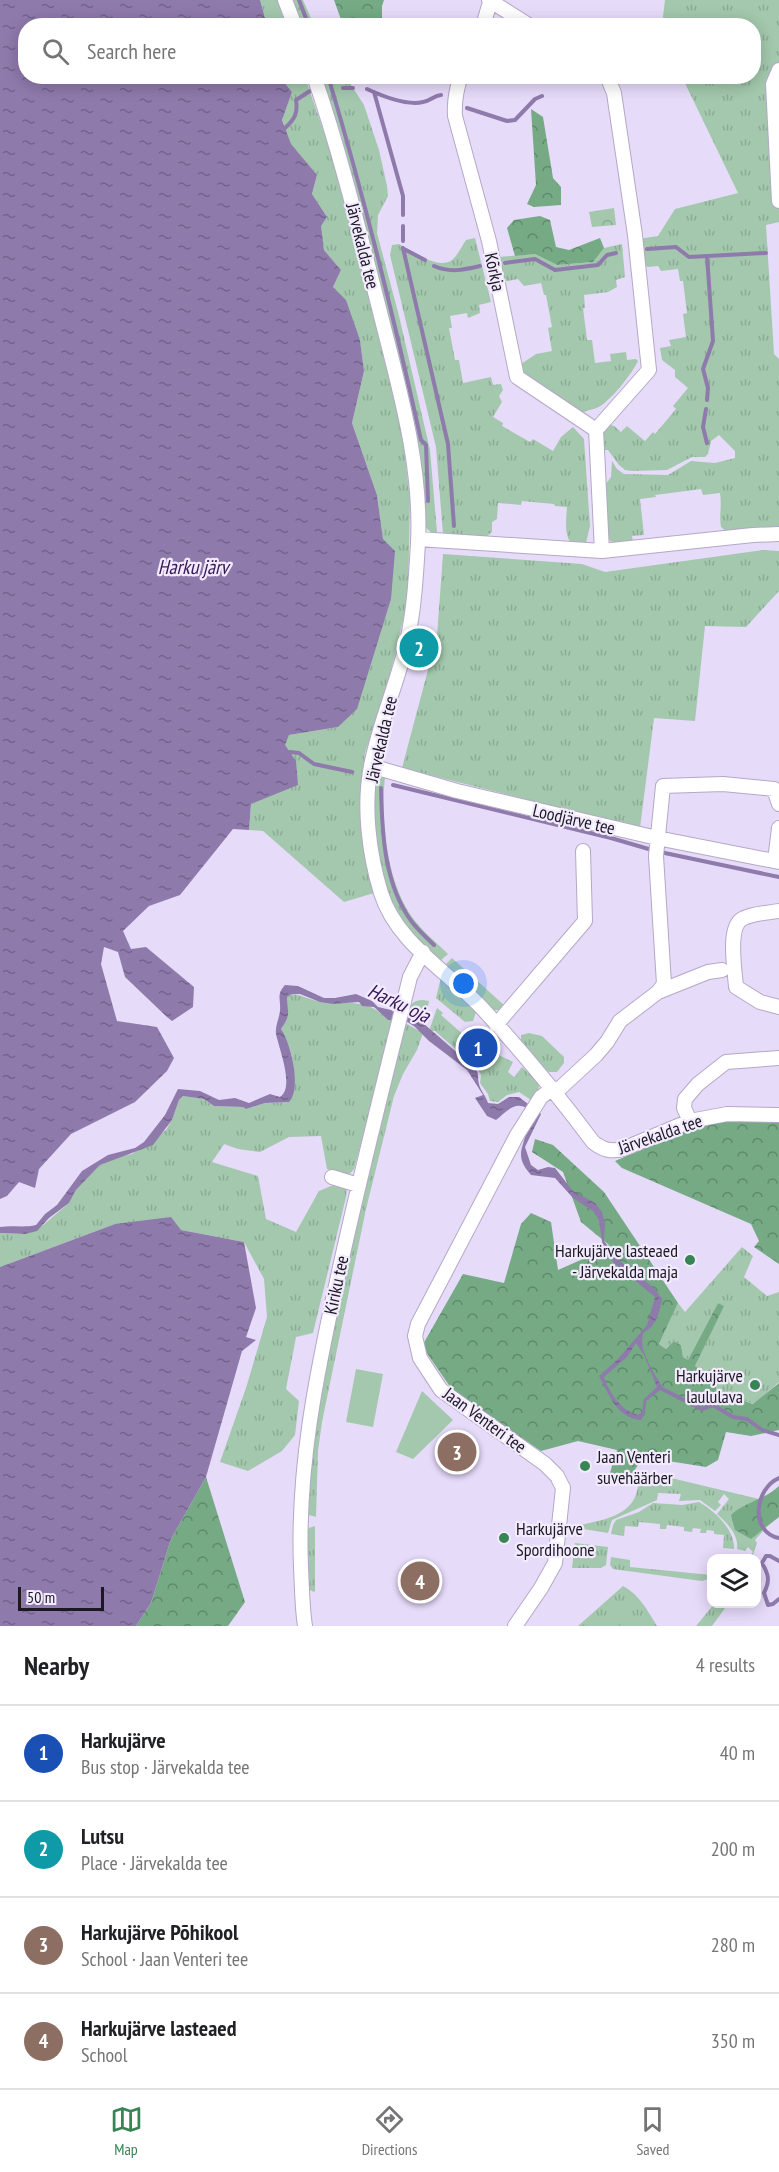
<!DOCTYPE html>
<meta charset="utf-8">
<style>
body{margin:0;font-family:"PT Sans Narrow",sans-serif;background:#f2f2f2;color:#202124}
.controls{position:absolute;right:18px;bottom:18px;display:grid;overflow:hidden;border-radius:12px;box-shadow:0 3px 15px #0003}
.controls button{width:54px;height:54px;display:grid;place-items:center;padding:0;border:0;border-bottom:2px solid #e0e0e0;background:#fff;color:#202124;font:30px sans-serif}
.scale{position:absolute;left:18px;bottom:15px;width:86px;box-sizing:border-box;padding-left:6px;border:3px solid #1c1823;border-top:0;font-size:16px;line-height:21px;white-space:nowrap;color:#1c1823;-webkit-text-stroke:4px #f2ebfd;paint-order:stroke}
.you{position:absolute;left:464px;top:984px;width:21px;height:21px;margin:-15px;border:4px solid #fff;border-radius:50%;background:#1a73e8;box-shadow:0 0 0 9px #1a73e833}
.badge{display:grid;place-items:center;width:39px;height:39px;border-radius:50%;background:#378454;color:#fff;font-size:20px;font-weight:700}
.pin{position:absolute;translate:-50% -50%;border:3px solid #fff;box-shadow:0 2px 6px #0006}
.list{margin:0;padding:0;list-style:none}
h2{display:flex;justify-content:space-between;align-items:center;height:78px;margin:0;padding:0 24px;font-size:26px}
h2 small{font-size:20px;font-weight:400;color:#757577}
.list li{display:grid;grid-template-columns:39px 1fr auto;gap:18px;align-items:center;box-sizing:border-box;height:96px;padding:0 24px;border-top:2px solid #e0e0e0}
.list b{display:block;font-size:22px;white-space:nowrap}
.list p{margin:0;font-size:20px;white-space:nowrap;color:#757577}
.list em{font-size:20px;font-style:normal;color:#757577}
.icon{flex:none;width:33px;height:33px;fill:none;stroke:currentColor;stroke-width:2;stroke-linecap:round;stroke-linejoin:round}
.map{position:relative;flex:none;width:779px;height:1626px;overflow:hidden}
.search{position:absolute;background:#fff;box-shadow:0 3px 15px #0003;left:18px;right:18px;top:18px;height:66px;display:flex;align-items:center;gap:15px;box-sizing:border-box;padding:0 21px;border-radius:24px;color:#757577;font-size:22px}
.sheet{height:462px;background:#fff}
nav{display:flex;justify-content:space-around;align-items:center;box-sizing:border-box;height:84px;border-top:2px solid #e0e0e0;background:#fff;font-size:16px;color:#757577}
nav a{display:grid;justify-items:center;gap:3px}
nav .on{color:#378454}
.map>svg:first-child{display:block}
.grass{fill:url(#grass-tufts)}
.forest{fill:url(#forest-crowns)}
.park{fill:url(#park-crowns)}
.garden{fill:#a3c8ad}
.water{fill:url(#water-ripples);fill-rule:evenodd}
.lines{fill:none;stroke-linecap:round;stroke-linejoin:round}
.stream{stroke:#8f7aac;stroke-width:4}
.minor-casing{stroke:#b4a8c6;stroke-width:16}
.minor{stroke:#fff;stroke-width:14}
.poi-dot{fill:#378454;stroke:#f2ebfd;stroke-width:2}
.labels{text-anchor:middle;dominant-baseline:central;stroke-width:4.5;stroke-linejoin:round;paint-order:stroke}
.street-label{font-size:18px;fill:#1c1823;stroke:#f2ebfd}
.poi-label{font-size:18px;fill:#1c1823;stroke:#f2ebfd;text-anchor:end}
.water-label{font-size:20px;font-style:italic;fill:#381857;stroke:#f2ebfd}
</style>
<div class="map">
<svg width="779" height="1626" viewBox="0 0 779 1626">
<defs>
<pattern id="grass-tufts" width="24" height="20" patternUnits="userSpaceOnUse" patternTransform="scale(1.5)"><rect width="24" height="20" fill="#a3c8ad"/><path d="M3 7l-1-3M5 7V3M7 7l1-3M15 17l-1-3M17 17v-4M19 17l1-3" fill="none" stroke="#8cab95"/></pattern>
<pattern id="forest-crowns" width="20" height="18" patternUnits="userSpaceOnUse" patternTransform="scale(1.5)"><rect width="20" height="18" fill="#75aa85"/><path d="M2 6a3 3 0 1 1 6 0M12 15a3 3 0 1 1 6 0" fill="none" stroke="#5f896c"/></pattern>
<pattern id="park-crowns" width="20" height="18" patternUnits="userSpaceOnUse" patternTransform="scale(1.5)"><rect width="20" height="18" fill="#a3c8ad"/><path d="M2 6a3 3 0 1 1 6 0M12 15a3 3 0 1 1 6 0" fill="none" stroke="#8cab95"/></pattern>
<pattern id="water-ripples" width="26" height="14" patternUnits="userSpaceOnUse" patternTransform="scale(1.5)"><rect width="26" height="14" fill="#8f7aac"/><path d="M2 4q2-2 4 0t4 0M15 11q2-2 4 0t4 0" fill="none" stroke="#74638c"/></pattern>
</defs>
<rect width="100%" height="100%" fill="#e7dbfa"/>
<path class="grass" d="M260 0H277L286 25H267Z
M293 0H303L314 25H303Z
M665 0H779V222L766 225 774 354 779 359V527L728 533 721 527C719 515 722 506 720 493L703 495 701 489 655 495 656 497 640 499 644 535 632 536 633 542 617 543 610 541 607 533 605 485 611 477 612 461 617 469 624 474 668 475 691 461 715 463 735 458V451L719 435 711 441 708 454 705 457H692L667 470 632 471 625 470 619 465 608 450H601V433L608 424 614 426 621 432 627 426 645 441 653 432 655 434 676 409 673 406 688 388 675 377V370L662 360 660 348 671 346 669 340 686 337 683 314 687 313 683 281H680L678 269 661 271 658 266 648 267 642 264 639 239 658 236 675 209 738 193 682 77 754 76V26L662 25Z
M280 77H305L335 165 402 431 410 499 408 599 390 675 365 753 360 801 364 852 374 893 344 902 263 831 249 830 251 804 289 735 338 727 383 539 377 495 352 423 364 371 360 340 333 287 341 270 324 250 320 226 327 217 312 194 317 175 290 144 282 119 292 92Z
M321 77H346L364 105 379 150 387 186 388 196 378 215 377 233 399 316 430 450 437 532 433 534 425 527 421 459 415 426 340 131Z
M475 238 491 302 479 305 480 313 468 318 467 313 450 316 452 328H449L455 360H459L463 383 491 377 493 385 501 384 503 390 499 396 502 402 493 417 503 423 502 426 530 442 533 439 553 451 561 437 573 427 584 439 590 526 585 547 572 545C564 535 566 520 567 507L555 506 554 504 522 501 521 505 498 503 497 519 492 522V532L486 537 443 534 436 447 390 255 392 245 399 244C411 250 433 267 448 262 456 260 461 247 466 240Z
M622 244 625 277 616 280 617 287 608 292 584 295 585 308H583L587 340H592L595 363 611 361 610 354 626 352 627 360 636 359 638 361C631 375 614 396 602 405 596 410 587 409 581 414L524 376 518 366 536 354 552 351 548 328 552 327 546 295H544L541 283 524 286 518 279 502 282 498 257 535 254 557 265 592 262 604 248Z
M763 550 779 551V591L746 627 705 626 695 721 654 718 640 828 402 768 437 636 443 554 582 564 605 572Z
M381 777 385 778C380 820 387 882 412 917 422 931 435 941 448 954L440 961C426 948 412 936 402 920 377 881 372 828 375 783Z
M452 958 505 1006 500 1010H492L445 965Z
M441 977 476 1012 473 1021 465 1022 436 998Z
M292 994C302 995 308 999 318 1001 347 1007 365 995 388 1020L395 1019 354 1169 347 1177 327 1169 321 1136 289 1137 260 1152 238 1149 224 1144 212 1162 258 1176 266 1219 296 1232 319 1191 336 1184 347 1187 346 1197 313 1333 296 1337 286 1389 299 1401 295 1435 282 1451 248 1471 220 1462 246 1388 267 1317 264 1279 244 1242 181 1230 115 1224 0 1267V1233L21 1234 42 1226 69 1203 76 1190 100 1165 121 1156 132 1154 166 1130 172 1120 179 1100 183 1096 204 1099 214 1106 243 1107 246 1109 265 1103 289 1102C296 1071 296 1057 281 1029 292 1014 287 1012 286 997Z
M423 1000 429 1001 425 1024 417 1016 407 1015C409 1005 413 1000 423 1000Z
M437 1008 443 1013 441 1015 474 1044 472 1047 479 1053 484 1048 513 1062 508 1072 514 1077 522 1067 540 1083 534 1102 519 1092 507 1095 498 1102 490 1101 488 1094 480 1083 481 1075 477 1068 435 1031H429Z
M405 1023 423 1033 417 1050 403 1074 394 1096 366 1209 322 1422 318 1451 316 1517 309 1515 307 1512 313 1439 323 1381 353 1237Z
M529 1033 542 1036 564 1057V1063L557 1072H549L546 1070 521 1041V1035Z
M742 1247 753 1256 744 1277 767 1296 779 1292V1382L754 1404 715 1391 716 1379 695 1366 723 1306 718 1303 688 1360 683 1357 681 1345 674 1341 666 1349 659 1344 678 1303 685 1312Z
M646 1472 759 1499 757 1501 760 1526 763 1531 755 1540 757 1543 752 1558H748L753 1552 748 1547 745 1551 737 1549C739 1535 727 1523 717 1514L729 1499 724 1494 718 1502 721 1505 715 1511 700 1500 679 1501 681 1494 658 1493 657 1500 612 1520 608 1533 577 1528V1526C596 1521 626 1518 635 1497 639 1488 637 1480 646 1472Z
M699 1502C715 1511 735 1530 734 1549L723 1548 724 1535 714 1534V1531L707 1530 706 1533H700L701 1529 693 1528 692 1532 684 1531V1527L667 1525 666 1529H660V1524L639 1522 638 1527 625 1526 624 1536 611 1534 613 1525 616 1520 639 1512 653 1503 682 1505Z
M315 1526V1591L314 1592 308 1589 307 1531 309 1528Z
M575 1543 608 1547 606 1565 601 1568H572Z
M611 1557 630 1560V1567L711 1575V1578L702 1581 694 1580 613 1569 610 1565Z
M623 1586C640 1595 647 1610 657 1626H578Z
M714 1604H728L712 1626H696Z"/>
<path class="forest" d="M334 0H384L382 6V25H343Z
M531 109 543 117 553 178 561 187V205L534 207 527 204 536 185Z
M540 216 550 220 556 247 569 250 600 238 604 248 593 262 557 265 535 254 515 256 507 228 514 220Z
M726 1121 779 1122V1264L754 1247 759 1241 751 1224 622 1168 615 1161 693 1128Z
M535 1139 553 1145 604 1192 678 1303 659 1344 666 1349 674 1341 681 1345 683 1357 688 1360 718 1303 724 1306 695 1366 716 1380V1391L753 1404 779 1383V1430L751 1436 726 1432 718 1460 706 1467 643 1457 629 1479 620 1483 609 1476 617 1450 578 1441 541 1451 453 1391 422 1346 463 1274 504 1283 521 1224 531 1213 551 1222 558 1270 592 1255 609 1245 581 1222 563 1172 532 1152Z
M206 1477 245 1602 228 1626H136L151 1603 171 1539Z
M779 1486V1517L751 1539 735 1530 731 1515C745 1502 766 1499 779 1486Z"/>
<path class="park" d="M614 208 616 225 592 227 589 212Z"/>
<path class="garden" d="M356 1369 383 1374 373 1427 346 1422Z
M422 1391 453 1420 413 1459 396 1452Z"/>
<path class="water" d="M0 0H260L267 25 26 26V76L280 77 292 92 282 120 291 144 317 175 312 194 327 217 321 226 324 250 341 270 333 287 346 300 360 340 364 371 352 423 377 495 383 539 395 551 391 599 357 709 338 727 289 735 285 745 296 761 298 785 251 804 249 830 233 829 180 895 149 906 123 931 131 949 146 947 194 987 193 1007 172 1021 167 1017 125 977 118 952 104 947 101 964 117 1021 157 1027 174 1058 167 1071 135 1102 71 1134 39 1169 35 1188 19 1182 7 1196 0 1199Z
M285 985 298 986 324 998H335L356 994 372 1001 378 1007 391 1010 396 1014 416 1017 475 1068C480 1075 477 1077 479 1084 480 1090 486 1096 488 1103L498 1104 509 1097H519L541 1114 525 1147 531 1165 538 1170 548 1167 555 1168 573 1191 595 1203 602 1212 605 1223 604 1241 621 1262 654 1288 662 1299C660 1311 656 1327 644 1332 636 1348 655 1374 663 1388L646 1401 645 1414 641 1420C617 1418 609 1395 599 1376L618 1359 647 1325 655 1297 615 1264 603 1248 599 1220 593 1211 573 1198 555 1178 531 1175C514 1156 523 1149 527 1129 528 1123 528 1116 528 1109 515 1100 506 1112 496 1120L487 1116 475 1098 483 1095 467 1070 429 1041 415 1027 406 1021 388 1020 374 1007 362 1006 359 1002 333 1004 320 1002 300 994H292L287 997C287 1012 292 1014 281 1029 291 1043 302 1089 289 1102L265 1103 246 1109 243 1107 214 1106 204 1099 183 1096 179 1100 172 1120 153 1145 100 1165 76 1190 69 1203 49 1218 37 1231 25 1234 0 1233V1227C12 1225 24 1228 36 1225L45 1214 57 1205 82 1171 108 1155 135 1148 144 1142 165 1115 178 1089 200 1091 219 1100 235 1098 249 1103 270 1094 280 1097C295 1087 279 1049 276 1034 275 1026 279 1019 280 1011 281 999 276 995 285 985ZM636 1343 644 1355 657 1387 644 1399 642 1412 638 1415C621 1411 609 1392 604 1377L627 1357Z
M171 1217 181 1230 244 1242 256 1308 246 1337 256 1340 242 1351 206 1477 171 1539 151 1603 136 1626H0V1267L115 1224Z"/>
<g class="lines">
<path class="stream" d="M299 0 309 26
M328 76C364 196 394 318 421 440L426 445 428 501
M343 88H353
M367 89C382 96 406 106 423 102 430 101 433 96 441 95
M374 92 403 196V215
M467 108 507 121 515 120 535 99 542 96
M285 128C295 119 298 113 296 100L310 91
M403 241V226
M403 248 448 444 454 526
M404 249 425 260
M647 249 676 247 689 257 766 253
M707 256 713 341 703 369 708 388 707 400
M505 263 535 259 555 270 598 265 607 255 616 253
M434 266C450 273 463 270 480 266
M706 409 703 427 707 443
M290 752 299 753 314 764 352 772
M393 785 611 838 652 850
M381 788C382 832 384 885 412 922 418 930 427 938 434 945
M660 852 779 877
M660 1388 702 1409 713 1405 733 1417 747 1419 762 1430 779 1435
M779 1478C755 1488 749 1532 779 1538
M779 1561 770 1556H766L762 1563C769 1575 770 1581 764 1593L768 1605 773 1604 779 1599"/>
<g class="minor-casing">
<path id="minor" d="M285 0 295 26
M489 0 530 26
M483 26 490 2
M779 70 773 84 779 201
M314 76C340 152 359 230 379 308 398 385 422 463 418 543 416 577 414 610 407 642 397 684 379 724 371 766 363 806 369 854 381 893 396 942 447 971 481 1007 521 1050 558 1095 593 1142 603 1150 611 1152 623 1149L690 1121 727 1114 779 1115
M461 76C456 90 454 101 455 116L489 241 517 377 596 430
M418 539 602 551 753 535 779 534
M602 551 596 430 649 370 635 235 614 93 607 76
M371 766 457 791 657 838 779 862
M775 861 779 828
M779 911C768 913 752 913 742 919 727 928 735 971 736 987L760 1002 779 1007
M658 992 708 972 722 970
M496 1025 585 921 583 851
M556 1092 596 1055 607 1042 620 1021 658 992 664 984 656 856 663 786 723 784 774 789 779 804
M690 1121 684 1108 685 1099 698 1084 726 1062 779 1058
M332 1177 358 1185
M305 1626C302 1607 302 1587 301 1567 297 1470 316 1376 337 1281 359 1179 385 1078 410 977L423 952
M515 1626 541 1588 555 1563 563 1488 557 1476 545 1464 441 1390 420 1358 415 1336 418 1324 517 1135 541 1097 553 1088"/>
</g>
<use href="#minor" class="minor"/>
</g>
<g class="poi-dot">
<circle cx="690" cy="1260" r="6"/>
<circle cx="755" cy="1385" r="6"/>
<circle cx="585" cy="1466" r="6"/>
<circle cx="504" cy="1538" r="6"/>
</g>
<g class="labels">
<g class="street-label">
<text transform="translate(363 246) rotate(76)">Järvekalda tee</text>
<text transform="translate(495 272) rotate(78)">Kõrkja</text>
<text transform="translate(381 739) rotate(-77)">Järvekalda tee</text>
<text transform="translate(574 819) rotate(13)">Loodjärve tee</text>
<text transform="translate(660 1134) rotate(-19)">Järvekalda tee</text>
<text transform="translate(336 1285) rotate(-78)">Kiriku tee</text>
<text transform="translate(485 1420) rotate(36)">Jaan Venteri tee</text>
</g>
<g class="poi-label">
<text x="678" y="1250">Harkujärve lasteaed<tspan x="678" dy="21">- Järvekalda maja</tspan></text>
<text x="743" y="1375">Harkujärve<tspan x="743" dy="21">laululava</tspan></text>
<text x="597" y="1456" text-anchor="start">Jaan Venteri<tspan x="597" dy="21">suvehäärber</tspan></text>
<text x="516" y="1528" text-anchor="start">Harkujärve<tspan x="516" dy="21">Spordihoone</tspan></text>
</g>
<g class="water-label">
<text x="193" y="567">Harku järv</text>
<text transform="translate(399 1003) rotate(25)">Harku oja</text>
</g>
</g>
</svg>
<div class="controls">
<button><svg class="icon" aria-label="layers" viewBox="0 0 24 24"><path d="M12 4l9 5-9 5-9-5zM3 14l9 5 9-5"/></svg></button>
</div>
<div class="scale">50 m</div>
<div class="you"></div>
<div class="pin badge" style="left:478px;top:1048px;background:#1a4fb4">1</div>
<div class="pin badge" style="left:419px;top:648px;background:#0f9aa8">2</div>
<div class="pin badge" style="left:457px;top:1452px;background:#8d6e63">3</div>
<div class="pin badge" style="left:420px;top:1581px;background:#8d6e63">4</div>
<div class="search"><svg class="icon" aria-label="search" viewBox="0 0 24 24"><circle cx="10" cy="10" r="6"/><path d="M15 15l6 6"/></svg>Search here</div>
</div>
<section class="sheet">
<h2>Nearby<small>4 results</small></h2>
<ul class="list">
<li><span class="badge" style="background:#1a4fb4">1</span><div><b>Harkujärve</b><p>Bus stop · Järvekalda tee</p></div><em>40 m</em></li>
<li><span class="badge" style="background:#0f9aa8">2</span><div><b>Lutsu</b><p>Place · Järvekalda tee</p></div><em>200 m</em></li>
<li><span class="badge" style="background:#8d6e63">3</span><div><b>Harkujärve Põhikool</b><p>School · Jaan Venteri tee</p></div><em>280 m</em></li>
<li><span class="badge" style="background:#8d6e63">4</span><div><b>Harkujärve lasteaed</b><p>School</p></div><em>350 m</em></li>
</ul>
</section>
<nav>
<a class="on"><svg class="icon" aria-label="map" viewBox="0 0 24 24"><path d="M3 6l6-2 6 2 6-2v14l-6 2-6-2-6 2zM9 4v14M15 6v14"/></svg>Map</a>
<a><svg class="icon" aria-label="directions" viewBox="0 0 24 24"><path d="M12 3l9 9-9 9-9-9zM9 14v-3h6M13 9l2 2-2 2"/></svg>Directions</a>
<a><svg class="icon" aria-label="saved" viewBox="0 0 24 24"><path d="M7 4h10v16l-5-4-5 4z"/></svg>Saved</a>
</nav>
